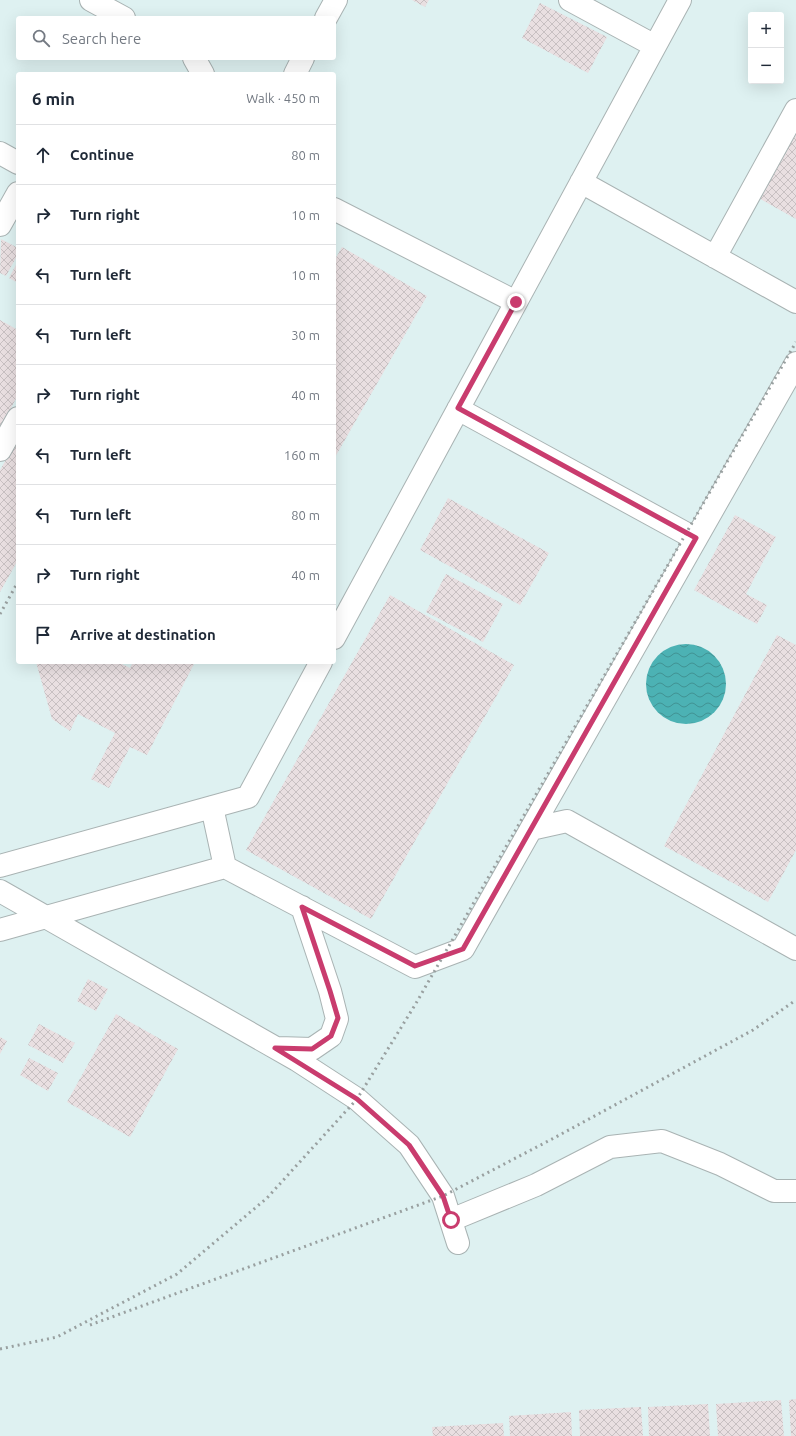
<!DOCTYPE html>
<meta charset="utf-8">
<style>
body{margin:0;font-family:Ubuntu,sans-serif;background:#f2f2f3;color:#1f2937}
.controls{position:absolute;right:12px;top:12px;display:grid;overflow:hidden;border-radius:4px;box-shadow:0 4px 16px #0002}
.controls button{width:36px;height:36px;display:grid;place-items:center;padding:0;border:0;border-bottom:1px solid #e0e1e3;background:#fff;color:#1f2937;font:20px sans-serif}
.stop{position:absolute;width:12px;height:12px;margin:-9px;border:3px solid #c93c6e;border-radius:50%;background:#fff}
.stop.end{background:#c93c6e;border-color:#fff;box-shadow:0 1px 4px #0008}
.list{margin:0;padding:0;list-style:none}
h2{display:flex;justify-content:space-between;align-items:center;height:52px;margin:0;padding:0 16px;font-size:17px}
h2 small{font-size:13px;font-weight:400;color:#747a83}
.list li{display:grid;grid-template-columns:26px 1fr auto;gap:12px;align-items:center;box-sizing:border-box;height:60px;padding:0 16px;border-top:1px solid #e0e1e3}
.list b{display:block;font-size:15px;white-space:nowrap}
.list em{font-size:13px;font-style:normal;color:#747a83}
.icon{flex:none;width:22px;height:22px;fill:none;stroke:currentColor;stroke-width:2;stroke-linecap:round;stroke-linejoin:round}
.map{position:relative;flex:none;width:796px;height:1436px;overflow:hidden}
.search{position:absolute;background:#fff;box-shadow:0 4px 16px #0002;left:16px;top:16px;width:320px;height:44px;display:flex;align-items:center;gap:10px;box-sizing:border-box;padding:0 14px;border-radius:4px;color:#747a83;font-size:15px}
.panel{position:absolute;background:#fff;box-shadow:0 4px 16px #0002;left:16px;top:72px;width:320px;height:592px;border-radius:4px}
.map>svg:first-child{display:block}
.built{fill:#def1f1;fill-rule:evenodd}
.water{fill:url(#water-waves)}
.building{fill:url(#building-cross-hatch)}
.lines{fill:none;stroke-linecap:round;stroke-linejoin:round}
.minor-casing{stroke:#a9b3b3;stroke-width:24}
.minor{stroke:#fff;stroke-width:22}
.rail{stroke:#99a0a0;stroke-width:3;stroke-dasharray:2 4;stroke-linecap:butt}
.route{stroke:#c93c6e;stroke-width:5}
</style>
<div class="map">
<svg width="796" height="1436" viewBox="0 0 796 1436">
<defs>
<pattern id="water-waves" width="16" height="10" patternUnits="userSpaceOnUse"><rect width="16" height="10" fill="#4cb2b4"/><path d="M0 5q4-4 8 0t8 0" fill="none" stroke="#409293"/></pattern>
<pattern id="building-cross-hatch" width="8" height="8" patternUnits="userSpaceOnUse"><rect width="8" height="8" fill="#e9dfe1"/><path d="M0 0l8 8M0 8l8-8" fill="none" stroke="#c8c0c2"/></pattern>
</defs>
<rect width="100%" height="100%" fill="#f1fbfb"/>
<path class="built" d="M0 0H796V1436H0ZM751 15H781V81H751ZM18 18H334V58H18ZM18 74H334V662H18Z"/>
<path class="water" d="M646 684a40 40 0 1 1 80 0a40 40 0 1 1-80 0Z"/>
<path class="building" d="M412 0H429L425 7Z
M540 3 607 37 588 73 522 38Z
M796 125V219L755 196Z
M1 239 18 248V254L6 276 0 273Z
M342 247 427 296 334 459V261Z
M18 261V283L9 278Z
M0 320 18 330V395L0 428Z
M18 439V560L0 592V470Z
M448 498 549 553 520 605 420 550Z
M735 515 776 537 746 594 767 605 757 624 694 590Z
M446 574 503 604 483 642 426 612Z
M390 595 514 665 371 919 246 850Z
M777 635 796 645V850L768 902 664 846Z
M36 662H118L130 668 133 662H195L147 755 130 747 109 788 91 779 115 733 78 714 70 731 52 719Z
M88 979 108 989 96 1011 77 1001Z
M116 1014 178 1049 130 1137 67 1102Z
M39 1024 75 1043 63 1063 28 1045Z
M0 1037 7 1041 0 1054Z
M29 1058 58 1073 48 1091 20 1075Z
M796 1399V1436H791L789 1400Z
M781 1400 784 1436H718L716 1404Z
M708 1404 710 1436H649L648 1407Z
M641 1407 643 1436H580L579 1410Z
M571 1412 572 1436H510L509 1416Z
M503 1423 504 1436H433L432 1427Z"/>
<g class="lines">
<g class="minor-casing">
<path id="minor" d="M91 0 124 18
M570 0 655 46
M326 18 336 0
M194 58 203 74
M295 74 303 58
M0 153 18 163
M581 182 796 302
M334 209 516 302
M0 225 18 193
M715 257 796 110
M458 409 696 539
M0 450 18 418
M334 638 680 0
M212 807 225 867 415 967 463 949 531 829 567 821 796 949
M531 829 796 363
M0 866 248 797 321 662
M0 891 297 1060 357 1099 409 1145 443 1196 458 1243
M0 930 225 867
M278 1048 312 1049 331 1036 337 1019 330 991 302 907
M451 1220 536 1185 610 1147 662 1141 720 1164 774 1191H796"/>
</g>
<use href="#minor" class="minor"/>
<path class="rail" d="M0 614 18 582
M90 1325 443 1196 554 1138 753 1030 796 1000
M0 1349 57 1337 177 1274 267 1198 357 1099 415 1005 796 342"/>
</g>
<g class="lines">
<path class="route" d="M451 1220 443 1196 409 1145 357 1099 275 1048 312 1049 331 1036 338 1018 330 991 302 907 415 966 463 949 696 538 458 408 516 302"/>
</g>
</svg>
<div class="controls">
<button>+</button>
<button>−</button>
</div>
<div class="stop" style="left:451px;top:1220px"></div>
<div class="stop end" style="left:516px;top:302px"></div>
<div class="search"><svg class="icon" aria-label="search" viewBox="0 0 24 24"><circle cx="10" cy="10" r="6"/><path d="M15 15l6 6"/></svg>Search here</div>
<section class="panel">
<h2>6 min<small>Walk · 450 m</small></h2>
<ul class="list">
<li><svg class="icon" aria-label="ahead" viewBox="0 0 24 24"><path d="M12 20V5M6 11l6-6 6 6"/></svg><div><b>Continue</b></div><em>80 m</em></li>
<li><svg class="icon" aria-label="right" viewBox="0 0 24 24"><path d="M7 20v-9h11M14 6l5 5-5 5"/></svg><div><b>Turn right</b></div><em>10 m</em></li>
<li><svg class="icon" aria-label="left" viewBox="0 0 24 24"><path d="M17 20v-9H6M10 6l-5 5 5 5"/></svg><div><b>Turn left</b></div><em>10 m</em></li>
<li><svg class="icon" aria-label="left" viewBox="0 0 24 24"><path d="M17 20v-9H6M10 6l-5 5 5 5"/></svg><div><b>Turn left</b></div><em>30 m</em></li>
<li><svg class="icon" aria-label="right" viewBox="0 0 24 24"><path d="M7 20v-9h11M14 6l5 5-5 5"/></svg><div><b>Turn right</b></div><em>40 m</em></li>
<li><svg class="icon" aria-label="left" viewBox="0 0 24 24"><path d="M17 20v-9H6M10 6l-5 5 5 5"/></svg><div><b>Turn left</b></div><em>160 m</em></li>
<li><svg class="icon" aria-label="left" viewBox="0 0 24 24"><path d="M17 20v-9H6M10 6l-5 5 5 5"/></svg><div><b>Turn left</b></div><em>80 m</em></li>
<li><svg class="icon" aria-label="right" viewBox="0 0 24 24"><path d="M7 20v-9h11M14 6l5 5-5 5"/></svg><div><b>Turn right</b></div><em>40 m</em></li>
<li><svg class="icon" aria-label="arrive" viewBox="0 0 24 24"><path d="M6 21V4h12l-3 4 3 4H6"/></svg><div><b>Arrive at destination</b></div></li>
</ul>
</section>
</div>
